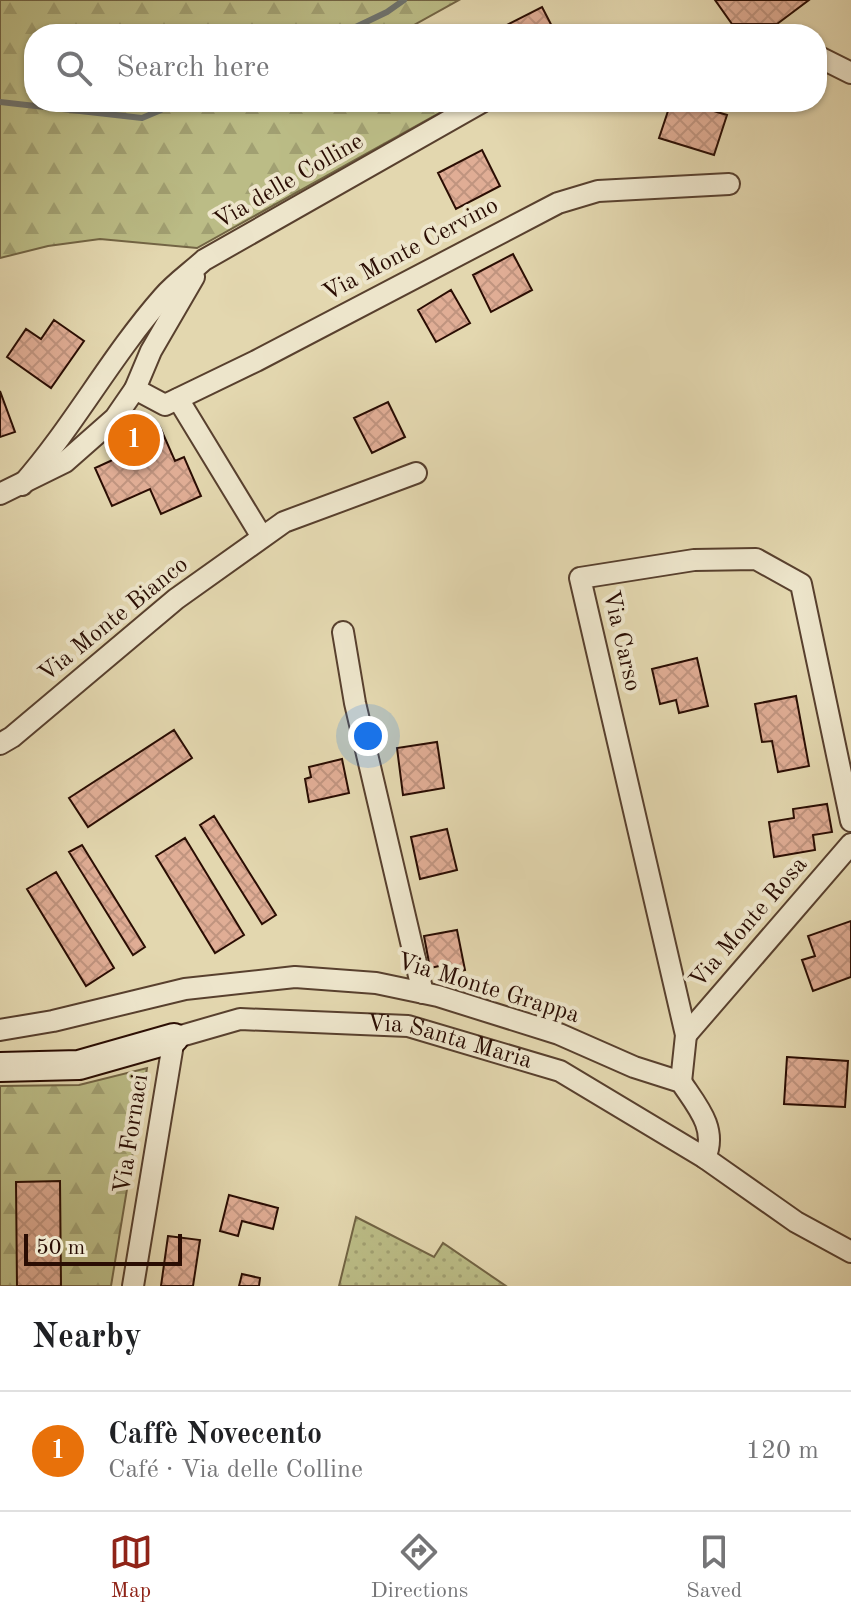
<!DOCTYPE html>
<meta charset="utf-8">
<style>
body{margin:0;font-family:"Old Standard TT",serif;background:#f6f6f6;color:#202124}
.scale{position:absolute;left:24px;bottom:20px;width:158px;box-sizing:border-box;padding-left:8px;border:4px solid #2a0d03;border-top:0;font-size:22px;line-height:28px;white-space:nowrap;color:#2a0d03;-webkit-text-stroke:6px #ede5cb;paint-order:stroke}
.you{position:absolute;left:368px;top:736px;width:28px;height:28px;margin:-20px;border:6px solid #fff;border-radius:50%;background:#1a73e8;box-shadow:0 0 0 12px #1a73e833}
.badge{display:grid;place-items:center;width:52px;height:52px;border-radius:50%;background:#8f2418;color:#fff;font-size:26px;font-weight:700}
.pin{position:absolute;translate:-50% -50%;border:4px solid #fff;box-shadow:0 2px 8px #0006}
.list{margin:0;padding:0;list-style:none}
h2{display:flex;justify-content:space-between;align-items:center;height:104px;margin:0;padding:0 32px;font-size:34px}
h2 small{font-size:26px;font-weight:400;color:#757577}
.list li{display:grid;grid-template-columns:52px 1fr auto;gap:24px;align-items:center;box-sizing:border-box;height:120px;padding:0 32px;border-top:2px solid #e0e0e0}
.list b{display:block;font-size:30px;white-space:nowrap}
.list p{margin:0;font-size:26px;white-space:nowrap;color:#757577}
.list em{font-size:26px;font-style:normal;color:#757577}
.icon{flex:none;width:44px;height:44px;fill:none;stroke:currentColor;stroke-width:2;stroke-linecap:round;stroke-linejoin:round}
.map{position:relative;flex:none;width:851px;height:1286px;overflow:hidden}
.search{position:absolute;background:#fff;box-shadow:0 2px 6px #0004;left:24px;right:24px;top:24px;height:88px;display:flex;align-items:center;gap:20px;box-sizing:border-box;padding:0 28px;border-radius:32px;color:#757577;font-size:30px}
.sheet{height:224px;background:#fff}
nav{display:flex;justify-content:space-around;align-items:center;box-sizing:border-box;height:112px;border-top:2px solid #e0e0e0;background:#fff;font-size:22px;color:#757577}
nav a{display:grid;justify-items:center;gap:4px}
nav .on{color:#8f2418}
.map>svg:first-child{display:block}
.grass{fill:url(#grass-dots);stroke:#726444;stroke-width:2}
.forest{fill:url(#forest-firs);stroke:#726444;stroke-width:2}
.lines{fill:none;stroke-linecap:round;stroke-linejoin:round}
.stream{stroke:#6d736f;stroke-width:6}
.building{fill:url(#building-cross-hatch);stroke:#2a0d03;stroke-width:2}
.street-casing{stroke:#58402e;stroke-width:24}
.secondary-casing{stroke:#2a0d03;stroke-width:32}
.street{stroke:#ede5cb;stroke-width:20}
.secondary{stroke:#ede5cb;stroke-width:28}
.labels{text-anchor:middle;dominant-baseline:central;stroke-width:8;stroke-linejoin:round;paint-order:stroke}
.street-label{font-size:24px;fill:#2a0d03;stroke:#ede5cb}
</style>
<div class="map">
<svg width="851" height="1286" viewBox="0 0 851 1286">
<defs>
<pattern id="grass-dots" width="8" height="8" patternUnits="userSpaceOnUse" patternTransform="scale(2)"><rect width="8" height="8" fill="#bbbc86"/><path d="M2 2h.1M6 6h.1" fill="none" stroke="#a1a072" stroke-width="1.8" stroke-linecap="round"/></pattern>
<pattern id="forest-firs" width="22" height="20" patternUnits="userSpaceOnUse" patternTransform="scale(2)"><rect width="22" height="20" fill="#bbbc86"/><path d="M5 1l3.5 6h-7zM16 11l3.5 6h-7z" fill="#a1a072"/></pattern>
<pattern id="building-cross-hatch" width="8" height="8" patternUnits="userSpaceOnUse" patternTransform="scale(2)"><rect width="8" height="8" fill="#e0ad95"/><path d="M0 0l8 8M0 8l8-8" fill="none" stroke="#c0947f"/></pattern>
</defs>
<rect width="100%" height="100%" fill="#e3d7af"/>
<filter id="stains"><feTurbulence type="fractalNoise" baseFrequency=".0025" numOctaves="4"/><feColorMatrix values="0 0 0 0 .2 0 0 0 0 .09 0 0 0 0 .02 0 0 0 .5 -.17"/></filter>
<radialGradient id="worn" r=".72"><stop offset=".6" stop-color="#630" stop-opacity="0"/><stop offset="1" stop-color="#630" stop-opacity=".3"/></radialGradient>
<path class="grass" d="M356 1217 434 1257 443 1243 506 1286H339Z"/>
<path class="forest" d="M0 0H459L407 29 409 34H34V102H447L450 107 197 248 100 239 48 246 0 258Z
M147 1068 111 1286H0V1086L79 1085Z"/>
<g class="lines">
<path class="stream" d="M341 34 387 12 404 0
M0 102 142 118 161 110 166 102"/>
</g>
<path class="building" d="M715 0H809L777 24H732Z
M542 7 556 34H509L505 26Z
M671 102H684L727 115 714 155 659 138Z
M482 150 500 186 456 209 438 173Z
M513 254 532 290 491 312 473 275Z
M451 290 470 323 436 342 418 310Z
M54 320 84 341 51 388 7 357 26 329 41 339Z
M0 391 15 432 0 437Z
M388 402 405 437 372 453 354 418Z
M160 427 175 461 184 457 201 496 161 514 150 489 112 506 95 468 117 458 114 452 139 441 137 437Z
M697 658 708 706 679 713 676 700 660 704 652 669Z
M796 696 809 766 778 772 772 741 762 742 755 704Z
M174 730 192 758 88 827 69 798Z
M437 742 444 788 403 795 397 748Z
M342 759 349 793 309 802 305 779 311 777 309 767Z
M827 804 832 832 813 835 815 850 774 857 769 822 794 818 793 809Z
M214 816 276 915 262 924 200 825Z
M447 829 457 870 420 879 411 837Z
M185 838 244 935 215 953 156 856Z
M82 845 145 947 133 955 69 852Z
M56 872 114 968 86 986 27 889Z
M851 921V977L813 991 802 960 815 956 808 936Z
M457 930 465 970 446 974 444 965 430 968 424 936Z
M787 1057 848 1061 845 1107 784 1104Z
M60 1181 61 1286H17L16 1182Z
M229 1195 278 1208 273 1229 242 1221 238 1236 220 1231Z
M168 1236 200 1240 193 1286H161Z
M242 1274 260 1278 259 1286H239Z"/>
<g class="lines">
<g class="street-casing">
<g id="street">
<path d="M817 56 851 73"/>
<path d="M135 389 165 405 256 361 558 203 598 191 729 184"/>
<path d="M178 399 262 537"/>
<path d="M22 485C74 426 111 356 163 297 175 283 191 272 204 260L482 102"/>
<path d="M0 494 65 462 115 418 135 389 151 351 194 277"/>
<path d="M343 632 355 703 423 993"/>
<path d="M0 744 12 737 176 599 284 522 416 473"/>
<path d="M0 1030 53 1021 185 989 295 977 376 983 438 996 559 1034 634 1067 681 1082C697 1106 718 1129 705 1158"/>
<path d="M686 1035 851 844"/>
<path d="M681 1082 686 1035 580 578 694 560 756 559 801 584 851 821"/>
<path id="s1" d="M133 1286 174 1038 240 1019 408 1026 560 1071 705 1158 796 1222 851 1252"/>
</g>
</g>
<g class="secondary-casing">
<path id="secondary" d="M0 1067 79 1065 174 1038"/>
</g>
<use href="#street" class="street"/>
<use href="#secondary" class="secondary"/>
</g>
<g class="labels">
<g class="street-label">
<text transform="translate(289 182) rotate(-30)">Via delle Colline</text>
<text transform="translate(411 250) rotate(-28)">Via Monte Cervino</text>
<text transform="translate(114 620) rotate(-39)">Via Monte Bianco</text>
<text transform="translate(621 641) rotate(77)">Via Carso</text>
<text transform="translate(749 923) rotate(-49)">Via Monte Rosa</text>
<text transform="translate(488 989) rotate(17)">Via Monte Grappa</text>
<text stroke="none"><textPath href="#s1" startOffset="532">Via Santa Maria</textPath></text>
<text transform="translate(132 1134) rotate(-81)">Via Fornaci</text>
</g>
</g>
<rect width="100%" height="100%" filter="url(#stains)"/>
<rect width="100%" height="100%" fill="url(#worn)"/>
</svg>
<div class="scale">50 m</div>
<div class="you"></div>
<div class="pin badge" style="left:134px;top:440px;background:#e8710a">1</div>
<div class="search"><svg class="icon" aria-label="search" viewBox="0 0 24 24"><circle cx="10" cy="10" r="6"/><path d="M15 15l6 6"/></svg>Search here</div>
</div>
<section class="sheet">
<h2>Nearby<small></small></h2>
<ul class="list">
<li><span class="badge" style="background:#e8710a">1</span><div><b>Caffè Novecento</b><p>Café · Via delle Colline</p></div><em>120 m</em></li>
</ul>
</section>
<nav>
<a class="on"><svg class="icon" aria-label="map" viewBox="0 0 24 24"><path d="M3 6l6-2 6 2 6-2v14l-6 2-6-2-6 2zM9 4v14M15 6v14"/></svg>Map</a>
<a><svg class="icon" aria-label="directions" viewBox="0 0 24 24"><path d="M12 3l9 9-9 9-9-9zM9 14v-3h6M13 9l2 2-2 2"/></svg>Directions</a>
<a><svg class="icon" aria-label="saved" viewBox="0 0 24 24"><path d="M7 4h10v16l-5-4-5 4z"/></svg>Saved</a>
</nav>
